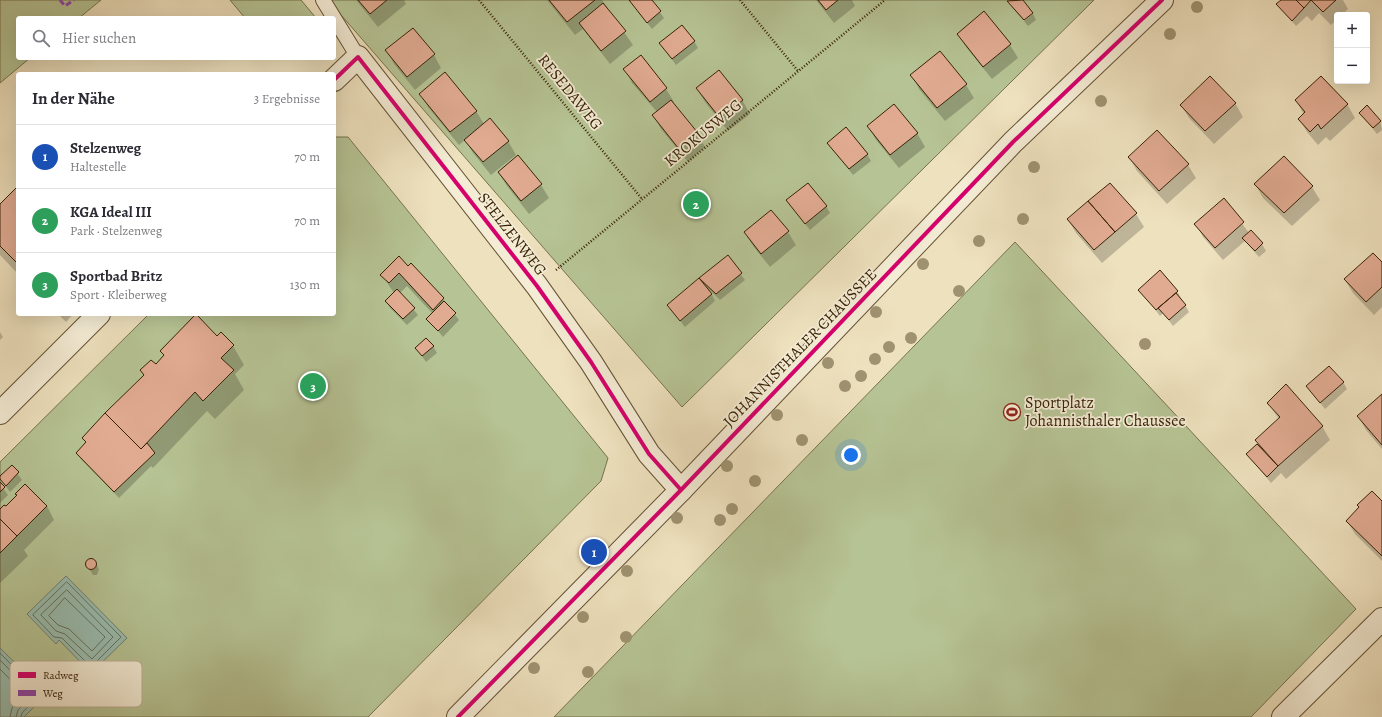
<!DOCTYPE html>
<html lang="de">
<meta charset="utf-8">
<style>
body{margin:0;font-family:Alegreya,serif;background:#f7f7f7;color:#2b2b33}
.controls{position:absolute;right:12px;top:12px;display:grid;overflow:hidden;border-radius:4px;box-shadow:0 4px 16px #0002}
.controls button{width:36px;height:36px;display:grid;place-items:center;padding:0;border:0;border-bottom:1px solid #e1e1e2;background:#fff;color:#2b2b33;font:20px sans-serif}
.you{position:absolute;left:851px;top:455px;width:14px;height:14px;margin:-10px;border:3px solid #fff;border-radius:50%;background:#1a73e8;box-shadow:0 0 0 6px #1a73e833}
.badge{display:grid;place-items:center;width:26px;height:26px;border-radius:50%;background:#0b8043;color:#fff;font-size:13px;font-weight:700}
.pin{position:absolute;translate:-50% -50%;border:2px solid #fff;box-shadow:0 1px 4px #0006}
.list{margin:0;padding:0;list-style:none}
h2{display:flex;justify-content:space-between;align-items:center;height:52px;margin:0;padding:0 16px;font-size:17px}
h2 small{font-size:13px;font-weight:400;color:#7c7c81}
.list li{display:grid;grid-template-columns:26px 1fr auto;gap:12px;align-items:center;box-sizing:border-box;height:64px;padding:0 16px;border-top:1px solid #e1e1e2}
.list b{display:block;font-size:15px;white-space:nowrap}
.list p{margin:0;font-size:13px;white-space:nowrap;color:#7c7c81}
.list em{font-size:13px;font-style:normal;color:#7c7c81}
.icon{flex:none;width:22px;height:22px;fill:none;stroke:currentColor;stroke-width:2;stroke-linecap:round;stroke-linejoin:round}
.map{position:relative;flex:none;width:1382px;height:717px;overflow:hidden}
.search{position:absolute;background:#fff;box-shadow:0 4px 16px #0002;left:16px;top:16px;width:320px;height:44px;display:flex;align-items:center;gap:10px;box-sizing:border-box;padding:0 14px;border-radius:4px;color:#7c7c81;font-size:15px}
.panel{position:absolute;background:#fff;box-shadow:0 4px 16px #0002;left:16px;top:72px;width:320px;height:244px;border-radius:4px}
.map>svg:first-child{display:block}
.green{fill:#b6c394;stroke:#77724d}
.water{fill:#99beb1;stroke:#72806d}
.shadow{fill:#0003}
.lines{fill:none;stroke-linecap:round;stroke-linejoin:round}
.shore{stroke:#68705c;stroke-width:1}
.building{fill:#e1ab92;stroke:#382206}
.service-casing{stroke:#665234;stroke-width:16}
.minor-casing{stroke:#665234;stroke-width:24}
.tertiary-casing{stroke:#665234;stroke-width:24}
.path{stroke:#382206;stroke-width:2.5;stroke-dasharray:1 2;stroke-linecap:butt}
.service{stroke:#f4ecd5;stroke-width:14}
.minor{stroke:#f4ecd5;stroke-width:22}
.tertiary{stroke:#f4ecd5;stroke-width:22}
.quiet{stroke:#8e44ad;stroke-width:3;stroke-dasharray:6 3;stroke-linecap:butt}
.cycleway-casing{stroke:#f4ecd5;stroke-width:6}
.cycleway{stroke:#d6006c;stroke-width:4}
.tree{fill:#9f9270}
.labels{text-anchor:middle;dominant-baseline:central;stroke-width:3.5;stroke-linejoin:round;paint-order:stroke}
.street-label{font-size:16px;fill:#382206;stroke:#f4ecd5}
.poi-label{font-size:16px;fill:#382206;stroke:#f4ecd5;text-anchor:start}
.key{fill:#f4ecd5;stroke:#bcaf97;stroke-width:1}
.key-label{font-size:11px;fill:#382206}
</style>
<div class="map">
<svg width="1382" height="717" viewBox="0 0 1382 717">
<rect width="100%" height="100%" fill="#eee1be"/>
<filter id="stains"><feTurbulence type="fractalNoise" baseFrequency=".005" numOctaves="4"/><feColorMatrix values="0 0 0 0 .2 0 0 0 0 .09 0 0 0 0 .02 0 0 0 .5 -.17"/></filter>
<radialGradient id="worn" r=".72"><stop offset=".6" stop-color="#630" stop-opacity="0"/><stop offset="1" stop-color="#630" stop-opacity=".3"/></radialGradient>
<path class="green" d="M0 0H101L79 18H18V58H30L0 83Z
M230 0H301L316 18H245Z
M328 0H1094L682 407Z
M334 137H348L608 458 601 481 368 717H0V462L149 314H334Z
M1015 242 1356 609 1251 717H554Z"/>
<path class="water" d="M66 576 127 638 91 673 59 640 56 644 27 614Z
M0 648 47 694 24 717H0Z"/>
<path class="shadow" d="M356 0H404L406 4 378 27Z
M547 0H602L633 45 610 64 583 29 575 35Z
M629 0H651L664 18 652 29Z
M816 0H852L855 6 834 23Z
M1009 0H1021L1032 13 1023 20 1012 7Z
M1282 0H1343L1348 9 1342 15H1337V19L1331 25 1319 13 1312 21 1307 16 1296 26 1278 5Z
M984 13 1010 45 1018 58 992 79 966 47 958 34Z
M1033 14 1036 20 1028 26 1024 21Z
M694 41 698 48 676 65 660 43Z
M387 51 434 55 441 68 415 90 394 64Z
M640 57 666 89 674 102 673 103 698 134 705 147 688 162 661 129 653 115 657 112 632 83 625 69Z
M912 75 966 85 974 98 945 121 919 89Z
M697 89 742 100 750 114 728 131 705 102Z
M420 94 476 111 484 124 508 141 516 155 491 175 473 153 465 140 459 145 428 107Z
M1296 100 1347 104 1355 118 1330 141 1326 137 1318 145 1307 132 1299 119 1304 115Z
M1235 103 1243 117 1214 144 1189 118 1181 105Z
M1360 113 1380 121 1382 130 1377 134Z
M868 126 917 133 925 147 899 168 876 140Z
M828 143 867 154 871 161 853 175Z
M518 157 541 185 549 198 529 214 507 186 499 173Z
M1129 157 1188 165 1196 178 1167 204 1137 171Z
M1110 184 1136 214 1144 227 1102 263 1076 233 1068 220Z
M1255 184 1312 187 1320 200 1292 226 1263 198Z
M18 187V274L0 255V205Z
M1224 199 1249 233 1251 231 1262 244 1266 251 1259 257 1245 241 1223 260 1203 237 1196 224Z
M787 201 826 206 830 213 810 230Z
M771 211 788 232 796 245 770 267 753 246 745 233Z
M728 257 745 280 720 300 709 289 715 301 685 327 668 305Z
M1382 264V307L1374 315 1353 293 1345 280Z
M411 265 443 299 459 320 443 337 428 319 433 314 407 286 400 293 418 315 407 325 390 308 386 301 394 293 382 275 408 267Z
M1140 290 1177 291 1189 312 1173 326 1163 313 1160 316Z
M58 314H73L66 322Z
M0 332 3 337 0 340Z
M217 338 233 346 244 365 235 374 244 390 215 419 207 411 153 468 151 466 119 498 81 459 77 453 86 443 83 438 144 376 141 371 156 365 165 356 161 351Z
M433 346 437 353 426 362 416 348Z
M1343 382 1347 389 1325 409 1307 386Z
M1382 395V449L1366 430 1358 416Z
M1268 403 1322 426 1330 440 1286 479 1281 473 1271 483 1247 454 1258 444 1256 440 1279 419Z
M12 466 22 480 10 492 0 478Z
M0 484 8 495 0 503Z
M16 494 47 506 54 520 24 550 28 556 0 583V511L17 496Z
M1382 502V561L1355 534 1347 521Z
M89 559H93L99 569 97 575H93L87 566Z"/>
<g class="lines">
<path class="shore" d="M67 582 121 637 91 667 62 638 54 637 33 615Z
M67 590 113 637 92 659 65 634 56 631 41 615Z
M65 598 105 637 92 651 69 629 58 625 49 616Z
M0 653 40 694 22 713 21 717
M0 660 33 694 18 710 16 717
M0 669 24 694 12 708 10 717"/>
</g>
<path class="building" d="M358 0H387L370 14Z
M549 0H595L567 22Z
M629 0H652L661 11 647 23Z
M818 0H838L826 10Z
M1023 0 1033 13 1024 20 1007 1Z
M1281 0H1296L1304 8 1292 21 1276 4Z
M1296 0H1336L1323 12 1311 0 1304 8Z
M603 3 626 31 601 51 579 23Z
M984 11 1011 44 983 67 957 34Z
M682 25 695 41 672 59 659 43Z
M413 28 435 54 407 77 385 50Z
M940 51 967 84 937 108 910 75Z
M641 55 667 88 650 102 623 69Z
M719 70 743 100 720 118 696 88Z
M445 72 477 111 450 132 419 94Z
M1210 76 1236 103 1205 131 1180 105Z
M1321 76 1348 104 1321 129 1318 124 1310 132 1298 119 1305 112 1295 100Z
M671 100 698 133 679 149 652 115Z
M894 104 918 133 890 155 867 126Z
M1367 105 1381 121 1373 128 1359 113Z
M490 118 509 141 483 162 464 140Z
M846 127 868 154 849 169 827 143Z
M1157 130 1189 164 1159 191 1128 157Z
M518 155 542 184 521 201 498 172Z
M1284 156 1313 186 1284 213 1254 184Z
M808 183 827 206 805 224 786 200Z
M1110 183 1137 213 1115 232 1088 201Z
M18 186V264L0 246V204Z
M1224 198 1244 222 1215 248 1194 224Z
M1088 201 1115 232 1094 250 1067 219Z
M771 210 789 231 761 254 744 232Z
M1251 230 1263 243 1255 251 1242 238Z
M1373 253 1382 262V287L1366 302 1344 279Z
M728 255 742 273 716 294 699 278Z
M399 256 408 266 411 263 444 298 433 310 399 273 389 283 380 275Z
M1160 270 1178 291 1156 310 1138 290Z
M699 278 712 294 680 321 667 305Z
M397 289 415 308 403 319 385 301Z
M1176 293 1186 305 1169 320 1158 308Z
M444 301 456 313 438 331 426 319Z
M196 314 217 336 221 332 234 345 221 358 234 370 203 401 195 392 141 449 105 413 144 375 140 370 151 360 156 364 164 355 160 351Z
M426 338 434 346 422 356 415 348Z
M1329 366 1344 382 1320 403 1306 386Z
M1286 384 1323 426 1278 466 1255 440 1280 417 1267 403Z
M1382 394V445L1357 416Z
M105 413 141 449 147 443 155 453 114 492 76 453 86 442 82 438Z
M1257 444 1278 466 1267 477 1246 454Z
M12 465 19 472 6 486 0 479V476Z
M0 482 5 487 0 492Z
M25 484 47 506 17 536 0 519V509L4 505 6 506 17 495 15 494Z
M1372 491 1382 501V556L1346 521 1359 507 1357 505Z
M0 519 17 536 0 553Z
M85.5 564a5.5 5.5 0 1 1 11 0a5.5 5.5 0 1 1-11 0Z"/>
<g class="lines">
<g class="service-casing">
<path id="service" d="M323 0 358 57"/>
</g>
<g class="minor-casing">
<path id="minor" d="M334 80 358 57 537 286 591 362 649 454 681 490
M0 413 99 314
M1283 717 1382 619"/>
</g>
<g class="tertiary-casing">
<path id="tertiary" d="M458 717 681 490 1013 142 1162 0"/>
</g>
<path class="path" d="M479 0 642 199
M740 0 798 71
M556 270 885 0"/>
<use href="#service" class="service"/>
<use href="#minor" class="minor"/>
<use href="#tertiary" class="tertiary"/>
<path class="quiet" d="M60 0 65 6 74 0"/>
<g class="cycleway-casing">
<path id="cycleway" d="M334 80 358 57 537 286 591 362 649 454 681 490
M458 717 681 490 1013 142 1162 0"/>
</g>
<use href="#cycleway" class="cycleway"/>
</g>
<g class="tree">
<circle cx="1197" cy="7" r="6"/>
<circle cx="1170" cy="34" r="6"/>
<circle cx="1101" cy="101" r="6"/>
<circle cx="1034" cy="167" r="6"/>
<circle cx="1023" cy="219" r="6"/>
<circle cx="979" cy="241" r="6"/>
<circle cx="923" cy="264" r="6"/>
<circle cx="959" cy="291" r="6"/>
<circle cx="876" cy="312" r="6"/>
<circle cx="911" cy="338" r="6"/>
<circle cx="1145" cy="344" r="6"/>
<circle cx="889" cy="347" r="6"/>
<circle cx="875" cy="359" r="6"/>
<circle cx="828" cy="363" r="6"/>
<circle cx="861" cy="376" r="6"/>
<circle cx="845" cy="386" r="6"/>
<circle cx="777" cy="415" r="6"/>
<circle cx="802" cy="440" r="6"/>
<circle cx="727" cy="466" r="6"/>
<circle cx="755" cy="481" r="6"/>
<circle cx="732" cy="509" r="6"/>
<circle cx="677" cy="518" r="6"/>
<circle cx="720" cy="520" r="6"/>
<circle cx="627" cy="571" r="6"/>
<circle cx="583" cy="617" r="6"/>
<circle cx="626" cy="637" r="6"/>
<circle cx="534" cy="668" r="6"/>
<circle cx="588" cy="672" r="6"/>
</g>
<defs>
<g id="stadium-ring" transform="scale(0.9)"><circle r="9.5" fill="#f4ecd5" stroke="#8f2418" stroke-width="1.5"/><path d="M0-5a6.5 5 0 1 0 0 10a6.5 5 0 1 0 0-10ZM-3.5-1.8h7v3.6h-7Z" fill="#8f2418"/></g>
</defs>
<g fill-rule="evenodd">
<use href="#stadium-ring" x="1012" y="412"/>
</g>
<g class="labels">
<g class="street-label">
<text transform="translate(570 92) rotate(51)">RESEDAWEG</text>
<text transform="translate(703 133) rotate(-40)">KROKUSWEG</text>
<text transform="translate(512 234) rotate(52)">STELZENWEG</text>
<text transform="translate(800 348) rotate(-46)">JOHANNISTHALER CHAUSSEE</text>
</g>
<g class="poi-label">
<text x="1025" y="403">Sportplatz<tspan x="1025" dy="18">Johannisthaler Chaussee</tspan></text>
</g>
</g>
<rect x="10" y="661" width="132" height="46" rx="6" class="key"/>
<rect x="18" y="672" width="18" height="6" fill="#d6006c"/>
<rect x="18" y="690" width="18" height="6" fill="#8e44ad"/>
<g class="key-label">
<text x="43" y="679">Radweg</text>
<text x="43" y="697">Weg</text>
</g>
<rect width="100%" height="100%" filter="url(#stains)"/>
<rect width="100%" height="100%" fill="url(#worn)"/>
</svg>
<div class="controls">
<button>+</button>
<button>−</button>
</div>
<div class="you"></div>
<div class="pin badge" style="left:594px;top:552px;background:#1a4fb4">1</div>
<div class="pin badge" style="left:696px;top:204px;background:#2e9e5b">2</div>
<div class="pin badge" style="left:313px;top:386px;background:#2e9e5b">3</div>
<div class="search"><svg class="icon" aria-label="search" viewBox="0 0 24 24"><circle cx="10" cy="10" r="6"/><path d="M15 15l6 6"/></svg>Hier suchen</div>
<section class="panel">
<h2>In der Nähe<small>3 Ergebnisse</small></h2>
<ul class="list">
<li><span class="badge" style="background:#1a4fb4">1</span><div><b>Stelzenweg</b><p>Haltestelle</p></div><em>70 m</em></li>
<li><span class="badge" style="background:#2e9e5b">2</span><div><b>KGA Ideal III</b><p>Park · Stelzenweg</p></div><em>70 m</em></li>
<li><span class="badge" style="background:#2e9e5b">3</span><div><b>Sportbad Britz</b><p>Sport · Kleiberweg</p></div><em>130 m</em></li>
</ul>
</section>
</div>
